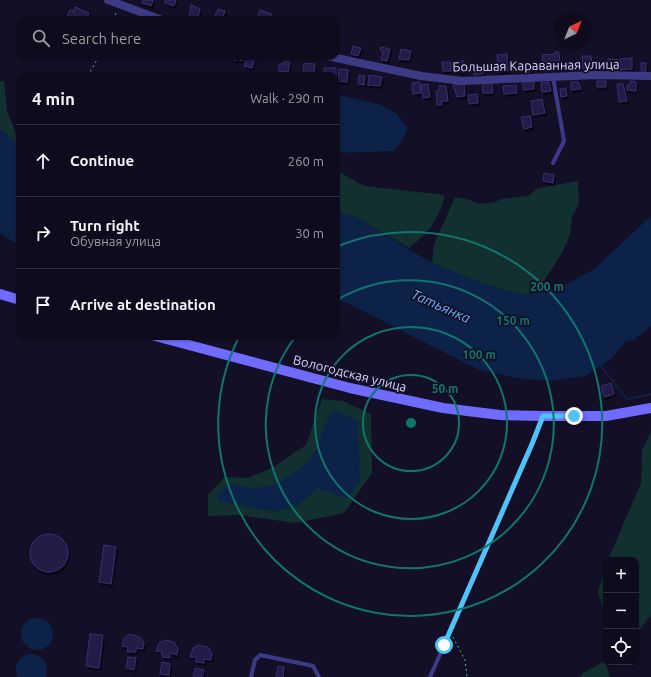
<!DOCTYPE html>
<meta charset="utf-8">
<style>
body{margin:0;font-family:Ubuntu,sans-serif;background:#1c1929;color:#f1f3f6}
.controls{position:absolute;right:12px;bottom:12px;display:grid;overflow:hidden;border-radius:8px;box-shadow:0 1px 3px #0004}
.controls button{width:36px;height:36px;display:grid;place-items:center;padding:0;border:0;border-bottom:1px solid #2e2b3b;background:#0e0b1c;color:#f1f3f6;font:20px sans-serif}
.compass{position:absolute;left:555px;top:12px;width:36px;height:36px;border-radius:50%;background:#0e0b1c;box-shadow:0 1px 3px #0004;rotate:43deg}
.stop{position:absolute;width:12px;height:12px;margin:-9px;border:3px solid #4fc3f7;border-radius:50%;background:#fff}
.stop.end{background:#4fc3f7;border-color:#fff;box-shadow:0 1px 4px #0008}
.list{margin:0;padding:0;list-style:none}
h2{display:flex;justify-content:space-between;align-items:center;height:52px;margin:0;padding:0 16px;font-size:17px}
h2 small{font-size:13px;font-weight:400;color:#9b9ba3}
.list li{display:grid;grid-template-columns:26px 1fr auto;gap:12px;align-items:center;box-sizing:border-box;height:72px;padding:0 16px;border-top:1px solid #2e2b3b}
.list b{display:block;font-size:15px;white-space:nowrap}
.list p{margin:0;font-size:13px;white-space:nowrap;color:#9b9ba3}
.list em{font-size:13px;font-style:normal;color:#9b9ba3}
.icon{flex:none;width:22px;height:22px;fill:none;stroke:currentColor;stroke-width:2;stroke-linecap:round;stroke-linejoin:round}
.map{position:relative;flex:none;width:651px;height:677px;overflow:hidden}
.search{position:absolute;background:#0e0b1c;box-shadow:0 1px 3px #0004;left:16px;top:16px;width:324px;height:44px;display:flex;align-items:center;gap:10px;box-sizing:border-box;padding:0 14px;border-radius:12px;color:#9b9ba3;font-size:15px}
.panel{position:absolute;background:#0e0b1c;box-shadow:0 1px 3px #0004;left:16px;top:72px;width:324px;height:268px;border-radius:12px}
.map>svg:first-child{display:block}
.green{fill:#12302f}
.water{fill:#0c2248}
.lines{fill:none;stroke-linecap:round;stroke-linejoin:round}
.stream{stroke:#0c2248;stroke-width:2}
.building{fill:#241b47;stroke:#3b2d73;filter:url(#shadow)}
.path{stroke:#2fb8b0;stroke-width:1;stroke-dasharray:2 3;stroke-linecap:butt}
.service{stroke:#3d3a85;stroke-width:4}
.minor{stroke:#3d3a85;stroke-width:8}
.secondary{stroke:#6f6bff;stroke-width:10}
.route{stroke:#4fc3f7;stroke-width:5}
.ring{fill:none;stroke:#0f766e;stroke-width:2}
.labels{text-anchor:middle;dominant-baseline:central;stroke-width:3.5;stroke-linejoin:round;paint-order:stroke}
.street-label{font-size:13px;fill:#d9d4ff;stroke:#130f26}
.water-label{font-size:14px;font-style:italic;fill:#62b6ff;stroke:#130f26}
.centre{fill:#0f766e;stroke:#130f26;stroke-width:2}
.ring-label{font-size:12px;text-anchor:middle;font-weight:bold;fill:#0f766e;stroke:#130f26;stroke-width:3.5;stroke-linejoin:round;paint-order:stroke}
</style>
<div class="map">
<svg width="651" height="677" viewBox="0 0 651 677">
<defs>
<filter id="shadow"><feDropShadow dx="1.5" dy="2.5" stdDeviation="0" flood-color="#0009"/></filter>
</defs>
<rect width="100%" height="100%" fill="#130f26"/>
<path class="green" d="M0 81H4L7 111 20 143V147L0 129Z
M336 170 364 186 445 195C438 221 430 231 409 248L357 218 336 211Z
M578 181 579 203 572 217 570 235 562 253 537 292 523 295 481 283 432 263 434 244 455 197 467 199 479 204 495 202 501 199 528 196 538 188Z
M322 399 343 401 371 414 372 473 344 513 295 523 239 515 208 516V495L225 477 248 478 272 468 306 445Z
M651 431V615L636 634V560H608L641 483 642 450Z
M606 566V617L598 592Z
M603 662 606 664 610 677H580L583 673Z"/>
<path class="water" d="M336 94 381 105 397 114 408 129 401 142 394 151 336 153Z
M0 129 20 147V246L0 233Z
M336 211 357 218 432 263 481 283 523 295 558 289 594 269 651 216V326L634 340 626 341 612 358 585 376 550 381 516 378 477 369 351 305 336 299Z
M333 410 358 421 360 481 347 499 318 488 298 505 275 512 219 501 217 493 230 484 255 488 274 485 299 470 315 453 324 427Z
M21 634a16 16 0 1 1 32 0a16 16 0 1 1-32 0Z
M30 654C43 654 50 665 46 677H17C13 666 18 656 30 654Z"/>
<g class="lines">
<path class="stream" d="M599 364 627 399 651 394"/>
</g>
<path class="building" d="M143 0H153L151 6 142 3Z
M165 0H176L174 6 165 3Z
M191 5 200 9 197 20 189 18Z
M75 7 89 13 86 20H71L72 19 67 17 70 10 74 11Z
M218 9 225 11 222 20 214 18Z
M260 10 272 14 270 20H264L258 17Z
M353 46 361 48 358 56 351 54Z
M381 47 390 49 387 61 381 60 383 51 380 50Z
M401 49 411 51 409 60 399 59Z
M555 52H559L560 63 543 62 542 55 555 54Z
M507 54 508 71 499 72 497 55Z
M232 56H243L242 61 237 59 236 61 231 59Z
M247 56 255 58 252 68 244 66Z
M582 56H591L592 68 583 69Z
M632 58V69L620 70V59Z
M608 59H617V68L608 69Z
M284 61 290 62 288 72 279 71V64H283Z
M455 61H464V72L455 71Z
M442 62H451V71H443Z
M304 63 315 64 314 76 303 74Z
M641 63H646V71H641Z
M525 64H531V72H526Z
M324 68H336V77V76H324Z
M482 68 483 74 474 75 473 69Z
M339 69 348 70 347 82 338 81Z
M359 75 365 76 364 85 358 84Z
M369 75 382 77 380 86 368 85Z
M534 80V89L523 90V81Z
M597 81H606V87H597Z
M630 81 636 82V91L627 90V85H630Z
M420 82 421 93 413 94 412 83Z
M482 82 492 83 493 93H483Z
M549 82 551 91 542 92 541 83Z
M571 82H578L581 89 571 90Z
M428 84 430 97 423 98 421 85Z
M464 84 465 96 457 97 453 85Z
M617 84H623L627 101 619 102Z
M516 85 517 93 504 94 503 86Z
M439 86H446L448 101H441L442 105H437L436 91 439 90Z
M566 88 567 96 561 97 560 89Z
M477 94 478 103 469 104 468 95Z
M542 99 545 113 533 115 531 101Z
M530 116 532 127 524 129 521 117Z
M544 173 554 175 553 183 543 181Z
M611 383 614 394 604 397 601 386Z
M30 553a19 19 0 1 1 38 0a19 19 0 1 1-38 0Z
M104 545 116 547 111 584 99 582Z
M90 634 103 635 99 668 86 666Z
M130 634 140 637 144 643 143 649 136 648V652H127L128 647 122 646 124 638Z
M165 640 174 642 178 649 177 655 170 653V658L162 657V652L156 651 159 643Z
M198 645 208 647 212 654 211 660 204 659V663L196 662V657H190L193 648Z
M128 657 136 658 134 670 126 668Z
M162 662 170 664 169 675 160 674Z
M278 666 284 667 283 677H276Z
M195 668 204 670 202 677H193Z"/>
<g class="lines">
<path class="path" d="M114 20 116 12
M88 76 99 56
M453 637 465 660 467 677"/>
<path class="service" d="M553 163 564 141 553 77
M251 677 255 660 260 655 309 665 313 666 319 677
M430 677 532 445 543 417"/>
<path class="minor" d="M108 0 162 20
M327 56 421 76 463 81 595 75 651 76"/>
<path class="secondary" d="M0 294 20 300
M155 336 350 388 443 408 500 415 543 416H606L651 408"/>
</g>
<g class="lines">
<path class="route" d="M444 645 532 444 543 416H574"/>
</g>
<g class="ring">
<circle cx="411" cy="423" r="48"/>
<circle cx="411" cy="423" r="96"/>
<path d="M337 300A144 144 0 1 1 296 336"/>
<path d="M338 246A192 192 0 1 1 239 337"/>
</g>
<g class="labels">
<g class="street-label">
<text transform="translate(536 65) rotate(-1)">Большая Караванная улица</text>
<text transform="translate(350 373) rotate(14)">Вологодская улица</text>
</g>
<g class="water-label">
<text transform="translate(441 306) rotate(24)">Татьянка</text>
</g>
</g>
<circle cx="411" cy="423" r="6" class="centre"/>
<g class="ring-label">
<text x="547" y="291">200 m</text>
<text x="513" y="325">150 m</text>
<text x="479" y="359">100 m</text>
<text x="445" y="393">50 m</text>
</g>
</svg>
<div class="controls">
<button>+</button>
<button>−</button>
<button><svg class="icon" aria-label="locate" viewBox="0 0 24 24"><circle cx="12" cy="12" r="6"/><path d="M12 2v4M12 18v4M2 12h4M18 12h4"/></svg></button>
</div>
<svg class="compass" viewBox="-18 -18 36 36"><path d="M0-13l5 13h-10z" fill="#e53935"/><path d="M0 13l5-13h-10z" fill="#9b9ba3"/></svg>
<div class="stop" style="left:444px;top:645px"></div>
<div class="stop end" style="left:574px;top:416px"></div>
<div class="search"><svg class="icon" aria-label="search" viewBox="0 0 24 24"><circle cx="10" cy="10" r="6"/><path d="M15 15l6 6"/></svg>Search here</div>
<section class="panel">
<h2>4 min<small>Walk · 290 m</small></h2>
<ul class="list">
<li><svg class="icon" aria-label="ahead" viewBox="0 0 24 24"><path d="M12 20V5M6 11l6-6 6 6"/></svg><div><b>Continue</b></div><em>260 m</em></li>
<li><svg class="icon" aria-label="right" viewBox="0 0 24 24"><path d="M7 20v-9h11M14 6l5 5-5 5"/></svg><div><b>Turn right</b><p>Обувная улица</p></div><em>30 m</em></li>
<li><svg class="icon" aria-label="arrive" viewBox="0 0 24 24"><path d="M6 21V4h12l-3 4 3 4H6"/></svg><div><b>Arrive at destination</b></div></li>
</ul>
</section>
</div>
